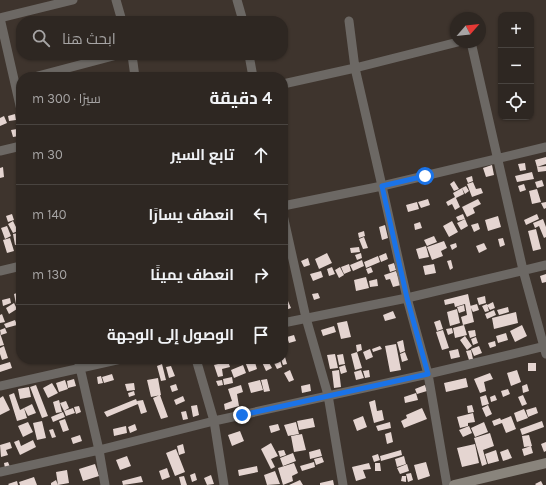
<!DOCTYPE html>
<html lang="ar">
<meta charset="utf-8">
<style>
body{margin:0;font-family:Karla,Cairo,sans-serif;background:#362f2a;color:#f1f3f6;direction:rtl}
.controls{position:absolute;right:12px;top:12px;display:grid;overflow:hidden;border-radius:8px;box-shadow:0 1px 3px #0004}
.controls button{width:36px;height:36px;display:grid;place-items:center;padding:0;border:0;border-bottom:1px solid #494440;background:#2e2722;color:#f1f3f6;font:20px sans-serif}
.compass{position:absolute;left:450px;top:12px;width:36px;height:36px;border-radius:50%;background:#2e2722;box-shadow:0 1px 3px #0004;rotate:62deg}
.stop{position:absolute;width:12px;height:12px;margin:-9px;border:3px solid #1a73e8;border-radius:50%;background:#fff}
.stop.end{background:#1a73e8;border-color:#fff;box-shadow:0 1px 4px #0008}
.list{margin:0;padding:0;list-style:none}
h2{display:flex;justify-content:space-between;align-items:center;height:52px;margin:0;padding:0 16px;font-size:17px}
h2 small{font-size:13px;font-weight:400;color:#a7a5a5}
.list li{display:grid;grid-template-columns:26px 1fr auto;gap:12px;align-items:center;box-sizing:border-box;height:60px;padding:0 16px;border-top:1px solid #494440}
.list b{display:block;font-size:15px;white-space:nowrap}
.list em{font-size:13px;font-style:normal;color:#a7a5a5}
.icon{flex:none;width:22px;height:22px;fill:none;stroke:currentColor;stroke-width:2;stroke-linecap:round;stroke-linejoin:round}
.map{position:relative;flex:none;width:546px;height:485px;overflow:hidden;direction:ltr}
.search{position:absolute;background:#2e2722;box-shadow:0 1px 3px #0004;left:16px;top:16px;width:272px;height:44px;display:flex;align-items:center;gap:10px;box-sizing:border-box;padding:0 14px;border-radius:16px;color:#a7a5a5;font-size:15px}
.panel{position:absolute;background:#2e2722;box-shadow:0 1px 3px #0004;left:16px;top:72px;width:272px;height:292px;border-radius:16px;direction:rtl}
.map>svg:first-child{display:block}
.building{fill:#e5d5d1}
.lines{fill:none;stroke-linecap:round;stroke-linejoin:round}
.street{stroke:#6c6864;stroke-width:9}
.secondary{stroke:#89847c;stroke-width:10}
.route{stroke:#1a73e8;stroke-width:5}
</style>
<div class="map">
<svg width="546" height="485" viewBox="0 0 546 485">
<rect width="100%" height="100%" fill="#3e342d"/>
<path class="building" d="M15 114 16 120 9 121 8 116Z
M4 116 7 123 0 126V118Z
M17 129 19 136 13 137 11 130Z
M546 157V164L537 167 535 160Z
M21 158V173L16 160Z
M525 163 526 170 520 171 518 164Z
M492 165 494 175 486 177 483 168Z
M546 166V171L538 172 537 167Z
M3 167 4 177 0 178V168Z
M532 172 534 179 517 182 515 176Z
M472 176 473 181 468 183 466 178Z
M542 180 544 186 537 188 535 182Z
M454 181 459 189 454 191 450 184Z
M473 182 476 189 481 188 483 193 472 197 467 184Z
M524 184 526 190 520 192 518 186Z
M466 186 469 191 465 194 462 188Z
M462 188 464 194 456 198 460 207 455 210 452 204 448 206 446 202 455 197 453 193Z
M537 189 541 202 532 204 529 191Z
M428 199 430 205 421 208 418 202Z
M478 199 481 204 473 208 475 213 467 217 462 207Z
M417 202 419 209 408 212 406 205Z
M546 202V208L544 209 541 203Z
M12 214 14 220 8 222 6 216Z
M463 214 465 219 458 221 456 217Z
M537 214 539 219 526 225 524 220Z
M498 216 501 227 488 231 485 220Z
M465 219 468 226 461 230 457 223Z
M543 219 546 227V237L544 238 539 226 535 228 533 223Z
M13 221 18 231 13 233 8 224Z
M452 221 458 232 449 237 443 226Z
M420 222 422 228 415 230 414 224Z
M478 223 480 229 474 232 471 225Z
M385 225 388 238 382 240 379 227Z
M7 226 11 236 5 239 1 228Z
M536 229 541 249 533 251 528 231Z
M364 231 365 236 359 238 358 233Z
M18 233 21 244 15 245 13 234Z
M434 236 437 242 427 246 424 240Z
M364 237 368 248 363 249 359 239Z
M10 238 14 251 7 253 3 240Z
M503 238 505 245 500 247 498 239Z
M444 241 447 248 441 251 443 256 432 260 427 247Z
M456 243 457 247 452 250 450 245Z
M484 243 487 249 479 253 476 246Z
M426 246 429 257 419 259 416 249Z
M359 247 360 252 351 253 350 248Z
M327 253 332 263 319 269 315 259Z
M361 253 362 258 357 260 355 255Z
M386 253 388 259 381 262 379 256Z
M378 256 380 262 366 268 364 262Z
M308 258 310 265 304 267 301 261Z
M362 260 364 266 353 271 350 265Z
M451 260 453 268 450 270 447 261Z
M394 263 396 270 390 272 388 265Z
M349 264 351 271 344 274 341 267Z
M434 264 436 273 425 275 423 266Z
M332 267 335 274 329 276 327 269Z
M340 267 344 275 339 278 335 270Z
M371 267 373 272 368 274 366 269Z
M321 271 323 277 313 281 310 274Z
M396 271 401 285 393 287 390 279 386 280 384 275Z
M546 274V282L542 283 540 276Z
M366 277 369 288 356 291 354 280Z
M21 279V285L19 286 18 280Z
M377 279 378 286 370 287 369 281Z
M21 287V296L20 294 21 302 16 304 14 294 20 292 18 288Z
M318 293 320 298 314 300 312 294Z
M468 294 474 322 463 325 461 317 467 315 465 304 455 307 454 303 445 305 444 300Z
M485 296 486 303 479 305 477 298Z
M10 298 11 303 3 306 2 300Z
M288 301 291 308 283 311V304Z
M493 302 495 308 490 310 487 305Z
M14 303 17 309 9 314 6 308Z
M21 304V310L19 311 17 306Z
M477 304 479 310 473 312 470 306Z
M487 304 489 311 485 312 482 306Z
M464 305 465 311 459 313 457 307Z
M508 307 509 312 499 315 497 310Z
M457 309 460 323 450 326 447 312Z
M494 310 496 315 487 319 485 314Z
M393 311 396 318 385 321 383 315Z
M516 312 518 323 494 329 492 318Z
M2 314 5 322 0 323V315Z
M15 320 17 325 6 328 4 324Z
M440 320 443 329 437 331 434 322Z
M347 321 351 337 341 339 337 323Z
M464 325 467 335 455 338 453 328Z
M522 325 527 336 515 342 510 331Z
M334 326 336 332 323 336 321 330Z
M5 328 7 333 1 335 0 330Z
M452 328 453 333 448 335 446 329Z
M443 330 449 348 442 350 436 332Z
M475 330 476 336 470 338 468 331Z
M0 333 4 345 0 346Z
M506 333 508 340 498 343 496 336Z
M294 335 296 341 289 343 287 337Z
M465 336 472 346 467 350 460 340Z
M476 337 478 343 473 345 471 339Z
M403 340 405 351 400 353 397 342Z
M495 341 496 346 490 348 488 343Z
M361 344 362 350 357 352 356 345Z
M396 344 401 370 390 372 385 346Z
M4 346 8 358 2 360 0 354V348Z
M380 346 382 349 373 352 372 349Z
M479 346 482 353 474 356 471 349Z
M370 349 373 357 366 360 363 352Z
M458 349 460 357 451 359 449 351Z
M471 350 473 359 469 360 466 351Z
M357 352 362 368 355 370 351 354Z
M405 352 408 360 402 362 400 354Z
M335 354 338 368 330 369 327 355Z
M343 354 345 364 339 365 337 355Z
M285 357 287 364 283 365 281 359Z
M51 359H64V360L52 363Z
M221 359 234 360 228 361 230 367 222 369 223 376 218 377 214 365 222 363Z
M244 359H254L257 369 249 372Z
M264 359H267L272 368 266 371 261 360Z
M280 360 282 367 277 369 274 363Z
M10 362 12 368 0 372V365Z
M528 363H536V371H528Z
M162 364 166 380 161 381 157 366Z
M243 365 246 373 234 378 231 370Z
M345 365 347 372 341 374 339 367Z
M171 366 175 376 169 378 166 367Z
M290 370 294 380 289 382 284 373Z
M339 370 341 387 334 388 332 371Z
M361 370 364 378 356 380 354 372Z
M369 370 370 377 365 378 363 371Z
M517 370 521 382 511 386 507 373Z
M490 373 493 379 484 382 486 391 480 393 474 379Z
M112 374 114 380 104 383 102 377Z
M101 376 103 383 98 384 97 377Z
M232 377 233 383 224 385 223 379Z
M158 378 161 395 151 397 147 380Z
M466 378 468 387 446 392 444 383Z
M74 379 76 386 68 388 67 381Z
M267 379 270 391 264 392 261 380Z
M65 380 68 389 59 392 56 383Z
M222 380 223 385 218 386 216 381Z
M260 380 263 390 251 393 248 383Z
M52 383 58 393 48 398 43 388Z
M134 383 135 390 127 391 125 384Z
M176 384 178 390 172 392 170 386Z
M310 384 311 391 302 393 301 386Z
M527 384 529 391 523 393 522 386Z
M36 385 48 416 42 418 30 387Z
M241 385 243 392 237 394 239 406 225 410 224 404 232 401 228 389Z
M425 385 427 391 417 394 415 389Z
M29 387 31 397 20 399 18 389Z
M508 389 510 394 503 397 501 391Z
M134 391 135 395 129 397 128 393Z
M14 393 20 410 24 408 27 418 17 421 9 395Z
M416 393 418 400 405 403 404 397Z
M160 395 168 417 161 419 153 398Z
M486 395 489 404 482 406 480 397Z
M495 395 497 400 491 402 490 397Z
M523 395 527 404 522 406 518 397Z
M3 396 10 410 0 415V398Z
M183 396 185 401 176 405 174 400Z
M136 399 138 404 107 417 104 412Z
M59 400 62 412 56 413 53 402Z
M143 400 147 412 141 414 137 401Z
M375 400 377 411 382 410 384 420 374 423 369 402Z
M66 401 69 408 64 411 60 403Z
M32 404 36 413 28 416 24 408Z
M197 405 199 415 193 417 191 406Z
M472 405 474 412 468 413 467 406Z
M488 405 492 414 486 417 482 408Z
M79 406 81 412 76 414 74 407Z
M536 407 538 413 528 417 526 410Z
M73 408 75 413 66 416 64 411Z
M422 408 427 419 404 428 401 421 407 418 406 415Z
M524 409 528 418 517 422 514 413Z
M186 411 188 419 183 420 181 412Z
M63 412 65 417 53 422 51 417Z
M473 413 475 422 468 423V426L460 428 457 417Z
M363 416 367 427 357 431 353 420Z
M511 416 516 429 506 433 502 423 494 426 492 421 500 418 501 420Z
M313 418 315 427 299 430 297 421Z
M65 419 69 430 63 432 59 421Z
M42 421 46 438 37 440 33 423Z
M542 421 544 427 522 435 520 429Z
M28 422 33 432 23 437 18 426Z
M296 422 299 434 288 436 284 425Z
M390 422 391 428 378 431 376 426Z
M484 422 488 432 475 437 471 428Z
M135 424 137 430 130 433 128 427Z
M278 424 280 430 271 433 269 426Z
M126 426 127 433 114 436 113 429Z
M469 426 472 433 463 437 459 430Z
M53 429 56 437 52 438 49 430Z
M240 431 244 441 232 446 228 435Z
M391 432 393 442 387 444 385 434Z
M490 433 494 446 483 450 487 464 482 466 474 438Z
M302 434 306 450 294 452 291 436Z
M80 435 82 441 73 444 71 438Z
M529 435 532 446 524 447 522 436Z
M19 440 21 446 33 440 36 447 20 455 14 442Z
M10 442 12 448 6 450 8 455 1 457 0 445Z
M546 442V451L544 452 541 444Z
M271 443 278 456 271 459 275 467 271 469 261 449Z
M183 444 185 453 179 455 177 446Z
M475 444 479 463 462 467 457 448Z
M531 446 533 453 524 456 522 449Z
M176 449 185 472 175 476 166 453Z
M320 449 322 456 310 459 309 452Z
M508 449 512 458 503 461 500 452Z
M284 450 286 455 280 457 278 451Z
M401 450 402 455 381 461 380 456Z
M496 450 499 461 488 464 485 454Z
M293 453 296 461 283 466 280 458Z
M378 454 380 460 374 462 372 456Z
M127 456 131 466 120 470 116 460Z
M404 456 406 464 397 467 395 459Z
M322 457 324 462 316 465 314 459Z
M8 462 10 467 5 468 4 463Z
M314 462 315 467 302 471 300 466Z
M426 462 430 476 418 480 414 465Z
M294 463 298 473 292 476 293 481 283 485 278 468Z
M369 463 371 469 363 470 366 478 356 481 352 467Z
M375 463H380L381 471H375Z
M95 464 99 476 83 481 79 469Z
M407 464 409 471 400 474 397 468Z
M257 466 258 472 239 476 238 470Z
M167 468 170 477 162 480 159 471Z
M67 470 69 483 58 485 56 472Z
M275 471 280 484 267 485 264 475Z
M195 473 197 480 192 482 190 475Z
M411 473 413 480 408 482 406 474Z
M211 475 214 484 207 485 204 478Z
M141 476 143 482 123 485 122 481Z
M184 476 187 485H181L179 477Z
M402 476H406V482L401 481Z
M34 477 37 485H20L19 482Z
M56 480 58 485H51V483Z
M300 480 303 485H289Z
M333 480 334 485H320V483Z
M17 481 18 485H9L8 484Z
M541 481 543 485H536L535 484Z"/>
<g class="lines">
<path class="street" d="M116 0 122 21
M237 0 243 21
M0 18 21 110
M0 18 73 0
M349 21 355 68 382 186 407 298 428 374 447 485
M471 42 523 270 546 354
M132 55 135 77
M249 55 253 77
M34 77 117 55
M283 84 355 68 458 42
M0 151 21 146
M283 206 382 186 546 147
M283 215 306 318 328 395 343 485
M0 271 21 266
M283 323 407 298 546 265
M78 359 99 450 105 485
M196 359 214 421 224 485
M0 386 121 359
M0 472 99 450 214 421 428 374 546 346"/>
<path class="secondary" d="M454 485 546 463"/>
</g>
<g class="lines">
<path class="route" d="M242 415 428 374 407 298 382 186 425 176"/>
</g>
</svg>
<div class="controls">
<button>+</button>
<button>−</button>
<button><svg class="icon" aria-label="locate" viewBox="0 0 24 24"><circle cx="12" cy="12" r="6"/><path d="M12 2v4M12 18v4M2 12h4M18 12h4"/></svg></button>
</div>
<svg class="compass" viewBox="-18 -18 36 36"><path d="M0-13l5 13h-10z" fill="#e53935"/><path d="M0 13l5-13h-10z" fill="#a7a5a5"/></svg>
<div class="stop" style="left:425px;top:176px"></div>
<div class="stop end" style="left:242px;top:415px"></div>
<div class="search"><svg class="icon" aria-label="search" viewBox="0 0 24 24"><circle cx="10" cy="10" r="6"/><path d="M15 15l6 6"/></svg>ابحث هنا</div>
<section class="panel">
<h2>4 دقيقة<small>سيرًا · 300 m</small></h2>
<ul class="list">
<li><svg class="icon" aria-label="ahead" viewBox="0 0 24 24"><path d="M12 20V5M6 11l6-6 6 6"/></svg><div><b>تابع السير</b></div><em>30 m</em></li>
<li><svg class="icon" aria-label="left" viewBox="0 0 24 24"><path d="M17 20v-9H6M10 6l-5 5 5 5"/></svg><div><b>انعطف يسارًا</b></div><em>140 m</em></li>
<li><svg class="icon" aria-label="right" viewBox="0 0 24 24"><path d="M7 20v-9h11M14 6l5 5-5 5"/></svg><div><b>انعطف يمينًا</b></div><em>130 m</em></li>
<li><svg class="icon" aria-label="arrive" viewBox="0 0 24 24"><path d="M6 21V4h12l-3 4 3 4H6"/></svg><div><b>الوصول إلى الوجهة</b></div></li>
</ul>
</section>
</div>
